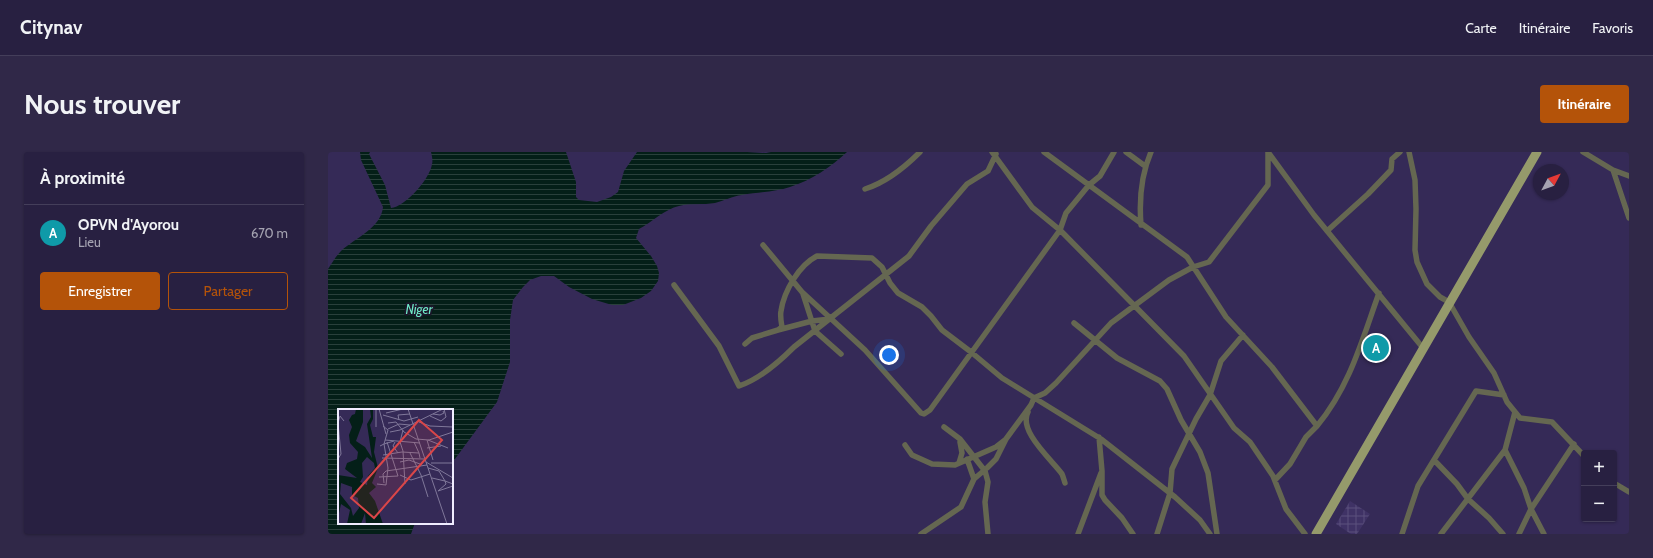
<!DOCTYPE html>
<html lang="fr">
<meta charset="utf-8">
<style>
body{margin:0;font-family:Cabin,sans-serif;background:#302848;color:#f1f3f6}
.controls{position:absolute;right:12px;bottom:12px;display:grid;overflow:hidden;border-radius:4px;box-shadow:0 1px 3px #0004}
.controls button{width:36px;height:36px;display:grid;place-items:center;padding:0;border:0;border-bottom:1px solid #443e5a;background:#282041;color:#f1f3f6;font:20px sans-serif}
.compass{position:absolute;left:1205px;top:12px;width:36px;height:36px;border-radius:50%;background:#282041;box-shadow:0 1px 3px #0004;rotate:49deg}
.you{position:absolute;left:561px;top:203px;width:14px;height:14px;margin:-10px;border:3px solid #fff;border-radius:50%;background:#1a73e8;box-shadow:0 0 0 6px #1a73e833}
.badge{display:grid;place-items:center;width:26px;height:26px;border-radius:50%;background:#b45309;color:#fff;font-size:13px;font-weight:700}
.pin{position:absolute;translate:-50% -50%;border:2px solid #fff;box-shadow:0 1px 4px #0006}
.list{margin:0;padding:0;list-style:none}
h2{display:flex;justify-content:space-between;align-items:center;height:52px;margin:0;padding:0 16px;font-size:17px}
h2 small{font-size:13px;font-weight:400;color:#a5a3b1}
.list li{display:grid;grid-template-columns:26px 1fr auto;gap:12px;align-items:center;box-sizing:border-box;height:56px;padding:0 16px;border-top:1px solid #443e5a}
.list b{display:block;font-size:15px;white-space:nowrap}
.list p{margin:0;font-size:13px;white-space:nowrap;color:#a5a3b1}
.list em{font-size:13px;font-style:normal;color:#a5a3b1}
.actions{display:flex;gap:8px;padding:12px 16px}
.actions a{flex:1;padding:9px 0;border:1px solid #b45309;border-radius:4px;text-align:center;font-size:14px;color:#b45309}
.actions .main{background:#b45309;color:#fff}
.map{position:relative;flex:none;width:1301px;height:382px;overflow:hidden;border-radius:4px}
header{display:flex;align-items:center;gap:24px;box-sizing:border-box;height:56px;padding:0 20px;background:#282041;border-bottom:1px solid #443e5a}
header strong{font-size:19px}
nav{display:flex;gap:22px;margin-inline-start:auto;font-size:14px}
.intro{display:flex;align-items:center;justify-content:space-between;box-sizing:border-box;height:96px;padding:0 24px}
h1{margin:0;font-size:28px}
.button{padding:10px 18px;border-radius:4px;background:#b45309;color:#fff;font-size:14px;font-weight:700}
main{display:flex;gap:24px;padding:0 24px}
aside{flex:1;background:#282041;border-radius:4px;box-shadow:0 1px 3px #0004}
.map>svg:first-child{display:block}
.industrial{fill:url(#industrial-grid)}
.water{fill:url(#water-rules)}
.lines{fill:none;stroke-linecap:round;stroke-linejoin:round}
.street{stroke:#656751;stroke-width:5.5}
.primary{stroke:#959a6b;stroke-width:9}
.labels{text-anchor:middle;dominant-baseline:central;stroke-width:3.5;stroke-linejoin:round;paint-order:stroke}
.water-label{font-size:13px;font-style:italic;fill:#70ecca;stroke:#1c172b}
.inset-road{fill:none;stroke:#80789a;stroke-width:1}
.view{fill:#da4648;fill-opacity:0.15;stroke:#da4648;stroke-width:2}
.inset-edge{fill:none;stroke:#f0edff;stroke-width:2}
</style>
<header>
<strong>Citynav</strong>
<nav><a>Carte</a><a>Itinéraire</a><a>Favoris</a></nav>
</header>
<div class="intro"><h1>Nous trouver</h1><a class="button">Itinéraire</a></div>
<main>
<aside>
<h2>À proximité<small></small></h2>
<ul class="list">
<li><span class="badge" style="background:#0f9aa8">A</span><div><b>OPVN d'Ayorou</b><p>Lieu</p></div><em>670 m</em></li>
</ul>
<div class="actions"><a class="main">Enregistrer</a><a>Partager</a></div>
</aside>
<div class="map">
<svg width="1301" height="382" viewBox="0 0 1301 382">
<defs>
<pattern id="industrial-grid" width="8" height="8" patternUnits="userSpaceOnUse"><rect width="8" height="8" fill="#3f3265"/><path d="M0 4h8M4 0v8" fill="none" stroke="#5b507c"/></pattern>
<pattern id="water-rules" width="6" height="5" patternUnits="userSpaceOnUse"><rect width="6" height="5" fill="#041f18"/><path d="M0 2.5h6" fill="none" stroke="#29403b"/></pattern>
</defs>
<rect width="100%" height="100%" fill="#352a57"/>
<path class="industrial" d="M1022 349 1042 362 1029 382H1023L1008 372Z"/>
<path class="water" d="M32 0H42L41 2 57 33 63 56C77 55 102 27 104 12 105 9 104 4 103 0H238L248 30V45L251 48 269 50 283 45 290 40 296 19 309 0H419L438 1 443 0H519C503 15 484 28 462 35 447 40 430 40 414 43 404 44 396 49 387 51 375 53 363 51 351 54 337 57 324 70 311 77L308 86 323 104 329 114 331 121 330 129 323 139 313 146 295 153H284L264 147 241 135 226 124H213L202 128 195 135 185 148 182 168V210L169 250 124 311V258H11V371H87L83 382H0V117C4 111 8 104 13 99 27 86 53 76 55 55L33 8Z"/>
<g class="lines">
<path class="street" d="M664 0 704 55 732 78 856 204 906 276 922 290 945 324 958 357 977 382
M716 0 859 105 898 165 944 215 989 274 978 285 962 312 947 328
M798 0 817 14
M940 0 986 63 1095 196
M1081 0 1087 28 1088 57 1087 98 1089 110 1099 132 1112 145 1121 150 1141 185 1166 221 1179 250 1192 266 1224 270 1256 304
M1255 0 1285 18 1301 24
M1285 18 1301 66
M537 37C559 30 576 16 592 0
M813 73C811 48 813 23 823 0
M999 79 1040 42 1063 18 1064 7 1072 0
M435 93 474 140 537 198 593 261 596 262 602 258 732 78 738 61 761 33 772 24 786 0
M346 133 391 194 411 234C432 227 451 210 466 195L581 104 603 74 639 32 660 19 668 2
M475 142 487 179 513 202
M746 171 789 206 832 229 839 237 853 268 872 300 880 321 889 382
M450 178 484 169 502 167
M417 192 424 186 450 178 454 175C453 169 452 164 453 159 456 139 471 113 489 104L544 106 554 115 562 131 570 141 594 155 603 164 614 178 643 200 674 226 773 287 847 345 872 368 882 382
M700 260C690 279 723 307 734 322 735 324 736 328 737 331
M1187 260 1177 298 1196 336 1203 357 1216 382
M989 274C1022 234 1034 188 1051 141
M616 275 632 287 657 319 660 330 657 350 660 382
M771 285 774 319V343L777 348 794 366 805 382
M577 293 584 303 604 312 627 313 668 295 677 288
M639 307 646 327
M1106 308 1129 332 1140 347 1161 366 1175 382
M631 311 634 301 632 290
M1286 331 1301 340
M593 382 633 355 646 327 659 316 668 307 678 287 703 253 706 246 717 241 728 231 783 171 841 128 865 115 881 110 940 33V0
M750 382 773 321
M829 382 842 341 844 317 868 267 882 243 893 209 915 183
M1074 382 1090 334 1148 239 1176 243
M1113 382 1177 298
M1191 382 1203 357 1246 292"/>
<path class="primary" d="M988 382 1209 0"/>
</g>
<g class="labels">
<g class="water-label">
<text x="91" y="157">Niger</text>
</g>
</g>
<g transform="translate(10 257)">
<rect width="115" height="115" fill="#352a57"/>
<path d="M18 0H25V13L18 32 27 38 34 49 29 15 33 8 32 0H35V10L32 16 35 28H38L36 43 40 59 34 74 38 78 31 84 37 92 45 115H28L27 104 23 115H9L12 101 3 95 0 109V66L19 69 7 60 9 54 19 50 20 43 12 34 11 26 14 18 11 11 14 6 17 5ZM29 48 36 54 37 59 30 67 29 76 22 73 25 68 24 54ZM3 74 14 78V86L20 89 21 99 15 107 13 99 2 85Z" fill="#041f18" fill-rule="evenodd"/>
<path class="inset-road" d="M41 0 48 25M70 0 109 115M48 4 65 0M95 5 102 6 106 4 105 2M45 6 66 12 80 8M92 7 103 12 108 8 106 0M61 11 60 6 72 5M81 13 92 17 115 18M0 14 3 45 0 50M0 14 2 7 6 12M50 14 58 13 66 23 78 30 91 31 115 23M38 18V0M50 20 61 15 72 16M65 21 62 33 65 42 67 75M52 23 62 21 105 0M47 31 82 34M89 31 95 51M90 31 110 39M57 33 55 37 60 44M76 33 81 44M42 37 46 35 50 21 45 17M89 39 103 37M72 44 83 66 90 88M45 46 64 43 81 44 82 49M44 49 87 50M62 53 71 51 82 55M88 53 115 69M93 54H115M90 59 101 62 107 72 94 69M62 66 73 71 92 65M41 68 60 67 49 33M46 74 45 65 48 62 89 56M39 75 48 76 50 59 46 35 56 32M100 82 108 75 107 72 115 75M100 82 115 77"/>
<path class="view" d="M81 11 104 31 36 109 13 89Z"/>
<rect width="115" height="115" class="inset-edge"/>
</g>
</svg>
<div class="controls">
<button>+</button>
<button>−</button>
</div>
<svg class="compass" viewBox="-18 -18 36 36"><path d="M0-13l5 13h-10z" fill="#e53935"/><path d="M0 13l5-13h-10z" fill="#a5a3b1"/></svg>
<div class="you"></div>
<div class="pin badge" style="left:1048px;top:196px;background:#0f9aa8">A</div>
</div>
</main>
